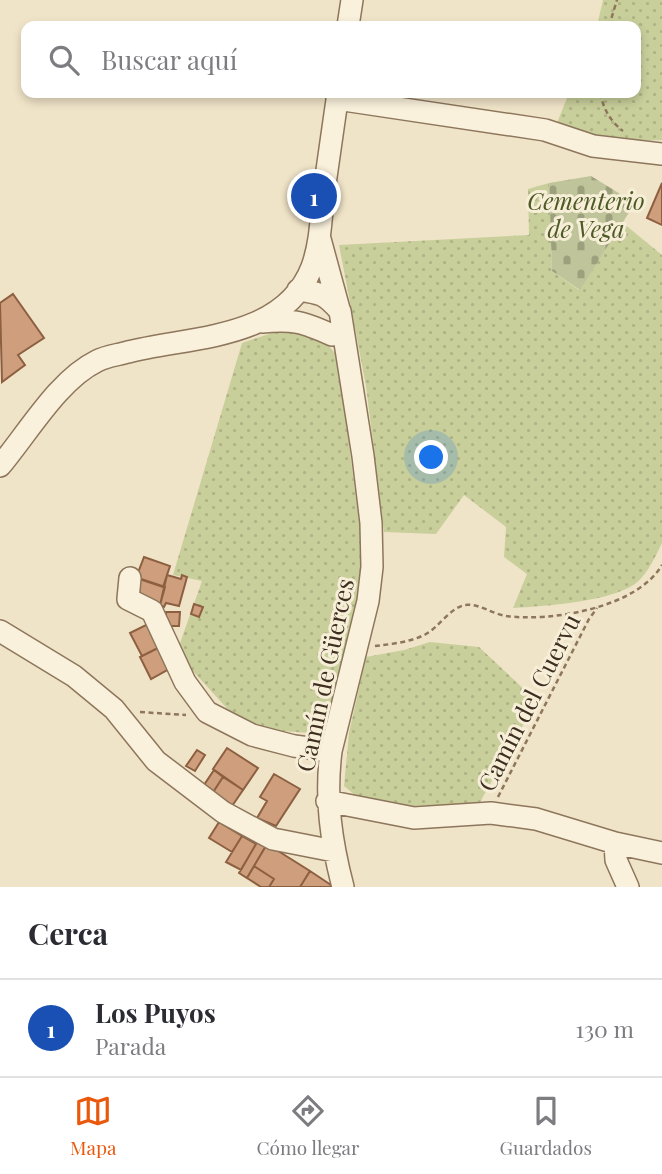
<!DOCTYPE html>
<html lang="es">
<meta charset="utf-8">
<style>
body{margin:0;font-family:"Playfair Display",serif;background:#f7f7f7;color:#2b2b33}
.you{position:absolute;left:432px;top:458px;width:24px;height:24px;margin:-18px;border:5px solid #fff;border-radius:50%;background:#1a73e8;box-shadow:0 0 0 10px #1a73e833}
.badge{display:grid;place-items:center;width:46px;height:46px;border-radius:50%;background:#ea580c;color:#fff;font-size:23px;font-weight:700}
.pin{position:absolute;translate:-50% -50%;border:4px solid #fff;box-shadow:0 2px 7px #0006}
.list{margin:0;padding:0;list-style:none}
h2{display:flex;justify-content:space-between;align-items:center;height:91px;margin:0;padding:0 28px;font-size:30px}
h2 small{font-size:23px;font-weight:400;color:#7c7c81}
.list li{display:grid;grid-template-columns:46px 1fr auto;gap:21px;align-items:center;box-sizing:border-box;height:98px;padding:0 28px;border-top:2px solid #e1e1e2}
.list b{display:block;font-size:26px;white-space:nowrap}
.list p{margin:0;font-size:23px;white-space:nowrap;color:#7c7c81}
.list em{font-size:23px;font-style:normal;color:#7c7c81}
.icon{flex:none;width:38px;height:38px;fill:none;stroke:currentColor;stroke-width:2;stroke-linecap:round;stroke-linejoin:round}
.map{position:relative;flex:none;width:662px;height:887px;overflow:hidden}
.search{position:absolute;background:#fff;box-shadow:0 4px 10px #0003;left:21px;right:21px;top:21px;height:77px;display:flex;align-items:center;gap:18px;box-sizing:border-box;padding:0 24px;border-radius:14px;color:#7c7c81;font-size:26px}
.sheet{height:189px;background:#fff}
nav{display:flex;justify-content:space-around;align-items:center;box-sizing:border-box;height:98px;border-top:2px solid #e1e1e2;background:#fff;font-size:19px;color:#7c7c81}
nav a{display:grid;justify-items:center;gap:4px}
nav .on{color:#ea580c}
.map>svg:first-child{display:block}
.grass{fill:url(#grass-dots)}
.cemetery{fill:url(#cemetery-stones)}
.building{fill:#cf9f7d;stroke:#8d5f41;stroke-width:2}
.lines{fill:none;stroke-linecap:round;stroke-linejoin:round}
.minor-casing{stroke:#8d765c;stroke-width:24}
.path{stroke:#8d765c;stroke-width:2.5;stroke-dasharray:5 3.5;stroke-linecap:butt}
.minor{stroke:#faf1dc;stroke-width:21}
.labels{text-anchor:middle;dominant-baseline:central;stroke-width:6;stroke-linejoin:round;paint-order:stroke}
.park-label{font-size:24px;font-style:italic;fill:#4d5a26;stroke:#f7eed8}
.street-label{font-size:24px;fill:#3d2e20;stroke:#f7eed8}
</style>
<div class="map">
<svg width="662" height="887" viewBox="0 0 662 887">
<defs>
<pattern id="grass-dots" width="8" height="8" patternUnits="userSpaceOnUse" patternTransform="scale(1.75)"><rect width="8" height="8" fill="#c9cf9b"/><path d="M2 2h.1M6 6h.1" fill="none" stroke="#aeb285" stroke-width="1.8" stroke-linecap="round"/></pattern>
<pattern id="cemetery-stones" width="16" height="16" patternUnits="userSpaceOnUse" patternTransform="scale(1.75)"><rect width="16" height="16" fill="#bfc49a"/><path d="M2 7V4a2 2 0 0 1 4 0v3zM10 15v-3a2 2 0 0 1 4 0v3z" fill="#9ca07d"/></pattern>
</defs>
<rect width="100%" height="100%" fill="#f0e4c8"/>
<path class="grass" d="M603 0H662V140C625 142 591 136 557 123L569 93H636V26H597Z
M549 183 552 271 579 290 623 223 662 255V543C655 557 648 574 635 584 609 602 545 606 513 608L527 574 504 557 506 527 464 495 436 534 384 532 366 386 339 245 529 235 528 189Z
M275 332 318 334 335 353 342 390 361 537 359 599 323 734 255 729 233 715 191 669 180 643 202 581 173 575 242 343Z
M430 642 479 647 527 692 531 707 526 720 479 804 408 806 356 796 344 786 349 733 366 657 404 650Z"/>
<path class="cemetery" d="M591 176 635 203 580 290 552 271 549 183Z"/>
<path class="building" d="M662 183V225L647 218Z
M13 294 44 338 18 355 25 365 2 382 0 303Z
M144 557 170 566 163 587 136 578Z
M167 575 181 579 182 575 187 577 179 606 166 603 164 607 160 605Z
M138 578 165 587 160 605 132 596Z
M194 604 203 607 199 617 191 614Z
M166 612H180L179 626H166Z
M148 624 160 647 142 656 130 633Z
M160 647 169 669 151 679 140 657Z
M227 748 258 768 243 790 213 769Z
M197 750 205 755 195 771 186 766Z
M214 770 223 777 212 794 202 788Z
M274 774 300 789 276 826 257 818 267 801 260 797Z
M223 777 243 790 230 809 210 797Z
M219 822 242 836 232 852 209 838Z
M242 836 256 844 241 870 226 862Z
M259 839 267 844 247 878 239 873Z
M267 844 310 871 300 887H269L274 879 254 866Z
M254 866 274 879 269 887H261L247 878Z
M310 871 331 885 330 887H300Z"/>
<g class="lines">
<g class="minor-casing">
<path id="minor" d="M348 26 352 0
M337 99 545 130 593 146 662 154
M320 239 339 309
M298 290C321 293 325 294 340 311L363 456 371 523 372 567 368 601 331 751C325 799 331 841 343 887
M262 322C294 319 303 322 332 335
M0 466C28 433 58 380 97 361 106 356 118 355 128 352 191 336 284 340 312 267 320 245 321 221 323 198 328 163 333 128 338 93
M130 578 128 599 152 611 185 682 207 712 252 735 294 746 331 751
M0 631 74 676 114 709 156 761 223 812 273 839 334 851
M327 801 414 818 491 813 536 819 615 843 662 853
M615 843 616 860 628 887"/>
</g>
<path class="path" d="M609 26 617 0
M600 93C604 109 609 120 623 131
M375 646C392 644 411 642 426 634 439 627 450 608 465 605 479 603 492 614 506 616 551 622 637 608 662 565
M140 712 186 715
M498 797 589 619 597 608"/>
<use href="#minor" class="minor"/>
</g>
<g class="labels">
<g class="park-label">
<text x="586" y="200">Cementerio<tspan x="586" dy="28">de Vega</tspan></text>
</g>
<g class="street-label">
<text transform="translate(324 675) rotate(-78)">Camín de Güerces</text>
<text transform="translate(528 702) rotate(-63)">Camín del Cuervu</text>
</g>
</g>
</svg>
<div class="you"></div>
<div class="pin badge" style="left:314px;top:196px;background:#1a4fb4">1</div>
<div class="search"><svg class="icon" aria-label="search" viewBox="0 0 24 24"><circle cx="10" cy="10" r="6"/><path d="M15 15l6 6"/></svg>Buscar aquí</div>
</div>
<section class="sheet">
<h2>Cerca<small></small></h2>
<ul class="list">
<li><span class="badge" style="background:#1a4fb4">1</span><div><b>Los Puyos</b><p>Parada</p></div><em>130 m</em></li>
</ul>
</section>
<nav>
<a class="on"><svg class="icon" aria-label="map" viewBox="0 0 24 24"><path d="M3 6l6-2 6 2 6-2v14l-6 2-6-2-6 2zM9 4v14M15 6v14"/></svg>Mapa</a>
<a><svg class="icon" aria-label="directions" viewBox="0 0 24 24"><path d="M12 3l9 9-9 9-9-9zM9 14v-3h6M13 9l2 2-2 2"/></svg>Cómo llegar</a>
<a><svg class="icon" aria-label="saved" viewBox="0 0 24 24"><path d="M7 4h10v16l-5-4-5 4z"/></svg>Guardados</a>
</nav>
